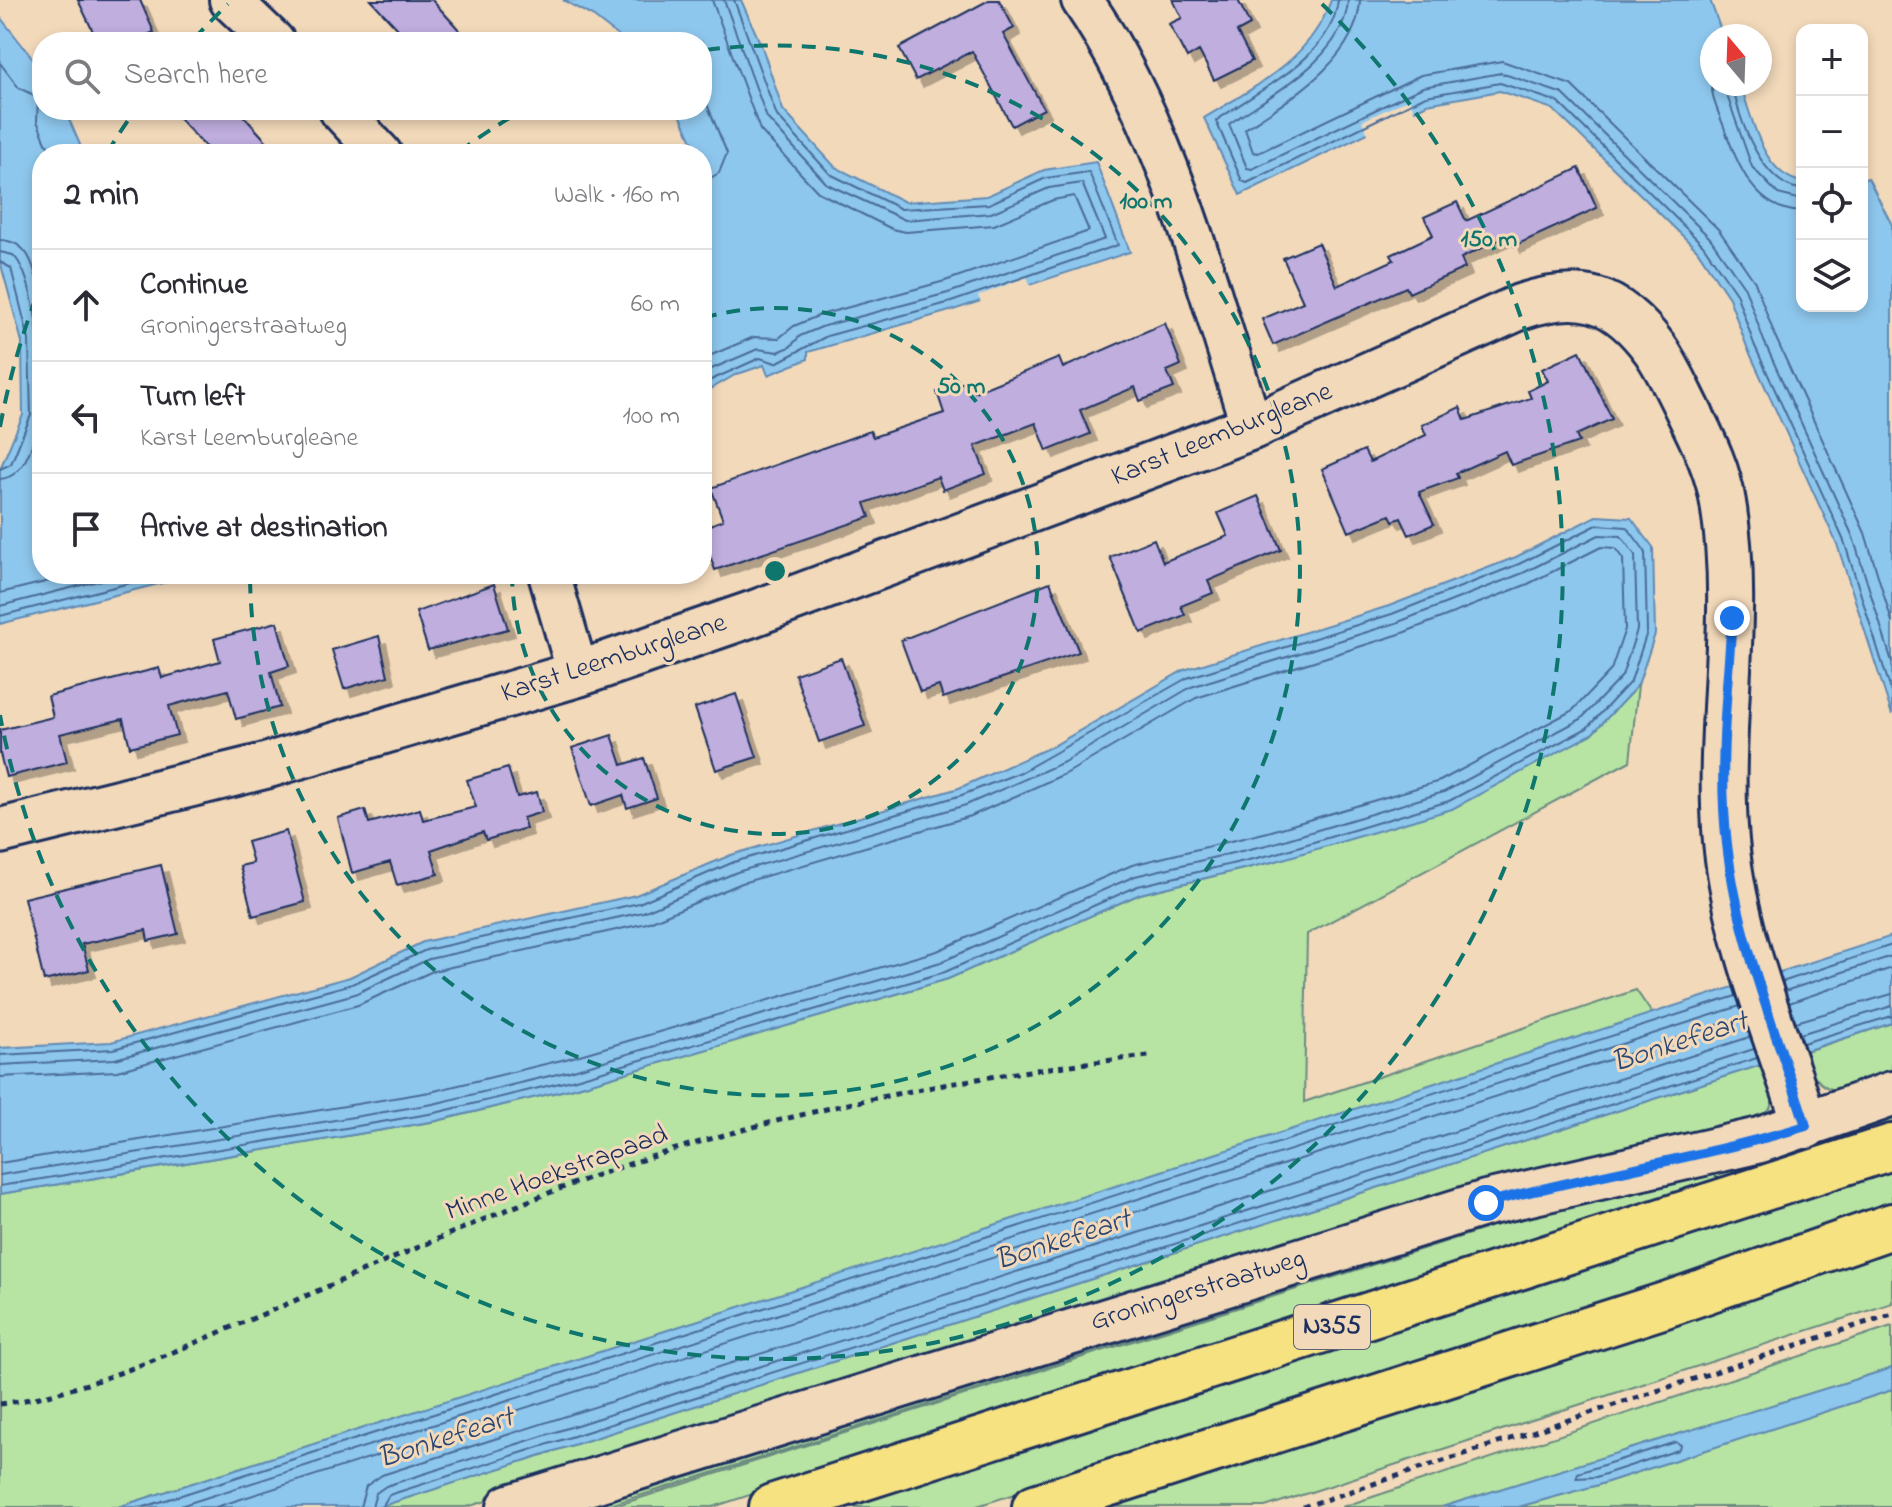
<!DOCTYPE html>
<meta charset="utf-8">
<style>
body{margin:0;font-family:"Indie Flower",sans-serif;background:#f2f2f3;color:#2b2b33}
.controls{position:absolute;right:24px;top:24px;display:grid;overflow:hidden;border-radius:16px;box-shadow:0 4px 12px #0003}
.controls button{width:72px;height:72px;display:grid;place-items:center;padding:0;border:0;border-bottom:2px solid #e1e1e2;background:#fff;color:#2b2b33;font:40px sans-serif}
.compass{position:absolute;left:1700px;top:24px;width:72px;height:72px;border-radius:50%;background:#fff;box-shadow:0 4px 12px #0003;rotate:341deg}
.stop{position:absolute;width:24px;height:24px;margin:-18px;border:6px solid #1a73e8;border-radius:50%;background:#fff}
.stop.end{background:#1a73e8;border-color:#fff;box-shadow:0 2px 8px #0008}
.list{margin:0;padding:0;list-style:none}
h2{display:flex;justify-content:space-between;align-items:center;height:104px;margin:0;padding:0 32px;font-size:34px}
h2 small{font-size:26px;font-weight:400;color:#7c7c81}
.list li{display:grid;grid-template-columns:52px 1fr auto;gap:24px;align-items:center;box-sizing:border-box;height:112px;padding:0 32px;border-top:2px solid #e1e1e2}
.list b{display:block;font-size:30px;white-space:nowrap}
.list p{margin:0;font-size:26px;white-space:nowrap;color:#7c7c81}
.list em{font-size:26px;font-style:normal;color:#7c7c81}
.icon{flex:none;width:44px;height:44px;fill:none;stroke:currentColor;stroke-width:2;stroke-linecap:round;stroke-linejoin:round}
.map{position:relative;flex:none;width:1892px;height:1507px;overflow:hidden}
.search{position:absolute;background:#fff;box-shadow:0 4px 12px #0003;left:32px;top:32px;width:680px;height:88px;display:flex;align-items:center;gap:20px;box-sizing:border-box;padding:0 28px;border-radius:32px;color:#7c7c81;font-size:30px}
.panel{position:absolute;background:#fff;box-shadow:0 4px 12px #0003;left:32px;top:144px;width:680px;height:440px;border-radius:32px}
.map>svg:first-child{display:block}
.green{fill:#b7e4a2;stroke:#698a80;stroke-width:2}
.water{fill:#8ec7ed;stroke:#608ab4;stroke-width:2}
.pier{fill:#f2d9ba}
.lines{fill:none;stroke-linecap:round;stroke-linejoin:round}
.shore{stroke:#496c97;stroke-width:2}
.building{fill:#bfaede;stroke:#1b2f5e;stroke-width:2;filter:url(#shadow)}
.street-casing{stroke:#1b2f5e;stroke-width:46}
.secondary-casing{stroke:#1b2f5e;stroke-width:50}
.highway-casing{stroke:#1b2f5e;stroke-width:50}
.path{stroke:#1b2f5e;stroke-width:5;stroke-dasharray:6 6;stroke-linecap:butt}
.street{stroke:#f2d9ba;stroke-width:40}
.secondary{stroke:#f2d9ba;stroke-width:44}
.highway{stroke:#f6e281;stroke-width:44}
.route{stroke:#1a73e8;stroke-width:10}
.ring{fill:none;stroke:#0f766e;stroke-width:4;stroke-dasharray:14 10}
.labels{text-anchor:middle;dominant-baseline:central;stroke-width:6;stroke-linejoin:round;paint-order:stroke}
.shield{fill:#f2d9ba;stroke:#5c627a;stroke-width:2}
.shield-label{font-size:26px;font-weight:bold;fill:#1b2f5e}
.street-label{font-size:28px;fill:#1b2f5e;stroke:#f2d9ba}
.water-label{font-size:30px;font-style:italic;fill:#2c4673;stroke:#f2d9ba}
.centre{fill:#0f766e;stroke:#f2d9ba;stroke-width:4}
.ring-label{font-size:24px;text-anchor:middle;font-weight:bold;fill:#0f766e;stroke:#f2d9ba;stroke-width:6;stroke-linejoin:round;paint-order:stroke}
</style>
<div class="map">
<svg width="1892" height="1507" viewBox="0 0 1892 1507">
<defs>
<filter id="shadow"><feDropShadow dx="7" dy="7" stdDeviation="0" flood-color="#0004"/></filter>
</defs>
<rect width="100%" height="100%" fill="#f2d9ba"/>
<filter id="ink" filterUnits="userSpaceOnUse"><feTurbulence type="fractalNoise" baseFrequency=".0125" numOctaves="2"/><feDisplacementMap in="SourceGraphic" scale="16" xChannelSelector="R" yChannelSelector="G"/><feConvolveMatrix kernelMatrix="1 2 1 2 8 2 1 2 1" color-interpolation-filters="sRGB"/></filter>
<g filter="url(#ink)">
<path class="green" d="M1638 685 1630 761 1307 934 1304 1102 1636 990 1653 1015 118 1507H0V1194L437 1121 574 1088 948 979 1140 894 1276 861 1544 757 1592 734Z
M1892 1023V1077C1848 1090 1821 1107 1803 1052Z
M1761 1065 1770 1090 1776 1089 1770 1109 1760 1119 1428 1206 467 1507H379Z
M1892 1110V1125L713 1507H612L1485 1229 604 1507H552L1277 1279Z
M1892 1167V1207L1569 1319 974 1507H839Z
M1892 1247V1303L1265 1507H1099Z
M1892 1326V1368L1442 1507H1342Z
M1892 1390V1507H1518L1598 1485Z"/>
<path class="water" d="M563 0H741L762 47 783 110 835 167 905 202 987 196 1044 170 1096 162 1130 252 953 310 808 352V359L768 375 764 365 735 375 702 394 704 168 702 154H698L678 110H702V42H626L594 17Z
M1331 0H1710L1723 36H1712V84H1740C1753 118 1761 174 1802 182V306H1862V180L1868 178 1892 225V715L1837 544 1747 347 1729 298 1697 250 1553 109 1500 91 1427 104 1240 195 1204 118C1255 87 1311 59 1331 0Z
M0 17 42 70V110H65L84 154H42V574H198L0 624V469L23 415 22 342 0 261Z
M1596 516 1631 518 1653 547 1655 634 1638 685 1592 734 1452 809 1276 861 1140 894 948 979 574 1088 436 1121 0 1194V1048L111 1042 350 977 423 942 636 895 731 855 959 788 1055 745 1184 670 1389 606 1516 557Z
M1892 936V1023L379 1507H118Z
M1892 1368V1390L1598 1485 1518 1507H1442Z"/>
<path class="pier" d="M1409 99 1416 114 1369 136 1362 121Z
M1027 277 1032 289 982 305 978 296Z"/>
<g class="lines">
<path class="shore" d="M1338 0C1332 59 1256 90 1216 121L1242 181 1247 183 1426 96 1500 83 1558 102 1703 245 1736 293 1754 344 1844 541 1892 694
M1348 0C1345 58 1270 95 1229 124L1247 168 1252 169 1423 87 1501 73 1563 94 1710 238 1745 288 1764 341 1853 537 1892 662
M1360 0C1358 60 1288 100 1245 129L1253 152 1258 153 1421 75 1502 61 1571 85 1719 230 1755 282 1775 336 1865 533 1892 622
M0 63 19 88 38 97 37 121 51 154
M1712 79C1710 96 1718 111 1724 127 1738 165 1754 210 1802 212
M1723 84 1752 167 1778 194 1802 200
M1733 84C1737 118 1763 187 1802 189
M702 92 727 153 719 173 702 183
M0 240C33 241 35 274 42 300
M0 252 13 255C45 285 59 475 0 479
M0 262 11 268 29 340 31 415 11 464 0 469
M702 359 754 337 779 338 794 326 820 315 945 281 1089 231 1074 196 1053 200 994 225 906 232 892 229 818 192 760 130 712 0
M702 373 758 349 778 352 790 347 800 336 824 326 948 293 1105 239 1082 183 1049 188 991 213 905 220 827 184 767 118 724 0
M702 384 760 358 776 363 827 336 951 302 1118 245 1089 172 1046 178 989 204 901 209 830 174 777 116 734 0
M0 593 78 574
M0 606 125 574
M0 616 165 574
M1782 982 1892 945
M1785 991 1892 956
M1789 1003 1892 968
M1796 1022 1892 994
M1800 1034 1892 1006
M1803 1043 1892 1016
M0 1055 113 1049 352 984 426 950 639 903 734 862 962 795 1021 772 1187 678 1392 614 1519 564 1597 525 1627 527 1645 551 1647 632 1631 681 1587 728 1449 801 1274 854 1138 886 945 972 572 1080 435 1113 0 1186
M0 1065 115 1059 355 994 429 959 643 912 737 872 966 805 1064 762 1191 687 1396 623 1523 573 1599 535 1621 536 1635 555 1637 630 1622 676 1581 719 1444 792 1271 844 1135 876 941 962 570 1071 433 1104 0 1175
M0 1077 117 1071 358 1005 433 971 647 923 742 883 971 816 1069 772 1196 698 1400 634 1528 584 1601 547 1615 548 1623 559 1625 629 1611 670 1573 710 1440 781 1268 832 1132 865 937 951 566 1059 430 1092 0 1163
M1676 1442 1681 1445 1678 1450 1596 1477 1576 1478 1578 1473Z
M144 1507 1736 996
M177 1507 1740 1006
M216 1507 1743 1017
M360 1507 366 1486 382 1475 1750 1037
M372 1507 376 1493 386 1486 1754 1049
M382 1507 389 1495 1757 1058"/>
</g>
<path class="building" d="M78 0H140L154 32 131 42H98Z
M371 0H432L470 42H410Z
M989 0H999L1014 28 1003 34 1044 109 1012 126 972 51 916 80 899 48Z
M1173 0H1238L1250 25 1237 32 1252 61 1214 80 1199 51 1187 58 1169 24 1182 18Z
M171 110H238L278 154H212Z
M1579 168 1597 208 1514 246 1509 235 1461 258 1465 268 1409 293 1406 287 1273 345 1262 319 1303 302 1283 258 1318 243 1337 286 1394 260 1391 255 1433 235 1424 217 1457 202 1466 221Z
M1165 323 1181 365 1167 371 1174 388 1140 401 1135 387 1080 410 1090 434 1047 451 1036 423 975 446 986 474 943 490 938 477 865 503 870 517 715 570 702 532V528L723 520 711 488 870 431 873 437 944 413 937 392 970 380 975 392 1059 358 1063 368Z
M1580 351 1612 419 1576 435 1579 442 1511 465 1505 451 1456 473 1458 478 1419 492 1434 524 1409 535 1401 518 1393 521 1390 515 1349 532 1322 469 1364 450 1370 462 1426 435 1422 425 1460 407 1465 420 1531 398 1528 391 1548 381 1542 369Z
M1258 496 1281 550 1208 581 1213 593 1181 606 1185 615 1141 633 1110 557 1154 539 1163 562 1228 536 1218 513Z
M1050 582 1079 652 943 698 939 686 920 692 901 640Z
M494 584 508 629 428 650 416 612Z
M277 622 289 666 271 672 280 707 236 719 228 690 169 706 177 735 130 747 123 719 60 734 67 762 6 777 0 754V730L53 717 48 696 159 668 162 678 220 661 214 639Z
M379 636 388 676 344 689 332 650Z
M841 658 865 726 819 742 795 674Z
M736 694 757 757 716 770 695 708Z
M612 735 622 765 644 758 657 798 627 808 623 795 591 806 572 748Z
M508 768 517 797 537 792 542 812 523 818 526 828 486 840 483 832 431 850 438 874 397 885 390 862 352 873 338 818 365 810 369 823 420 809 423 820 476 807 467 780Z
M286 831 305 902 253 916 240 866 253 863 247 842Z
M161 865 178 934 148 941 146 930 82 944 89 970 44 981 24 898Z"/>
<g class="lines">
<g class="street-casing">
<path id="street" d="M230 0 274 42
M1082 0C1168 126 1206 284 1252 427
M340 110 381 154
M549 574 578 674"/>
</g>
<g class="secondary-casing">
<path id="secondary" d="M0 831 265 766 578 674 752 614 1252 427 1520 307C1581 286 1617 297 1655 349 1668 368 1677 388 1687 408 1702 439 1718 469 1723 503 1742 616 1716 728 1726 841 1735 938 1776 1034 1806 1126
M510 1507 1486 1203 1760 1140 1892 1094"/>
</g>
<g class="highway-casing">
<path id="highway" d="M772 1507 1892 1147
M1035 1507 1665 1305 1892 1226"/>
</g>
<path class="path" d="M0 1404C78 1394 157 1359 230 1328 331 1286 430 1241 531 1200 723 1123 944 1077 1149 1056
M1303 1507 1892 1314"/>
<use href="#street" class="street"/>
<use href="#secondary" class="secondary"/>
<use href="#highway" class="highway"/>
</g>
</g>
<g class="lines" filter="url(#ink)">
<path class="route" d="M1486 1203C1592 1174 1701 1158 1806 1126 1777 1034 1738 941 1727 844 1718 770 1727 693 1732 618"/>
</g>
<g class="ring">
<path d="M703 318A263 263 0 1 1 512 576"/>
<path d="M459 152A525 525 0 0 1 520 112M706 50A525 525 0 1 1 250 576"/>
<path d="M0 427A788 788 0 0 1 42 282M107 153A788 788 0 0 1 133 113M194 39A788 788 0 0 1 228 4M1322 4A788 788 0 1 1 0 715"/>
</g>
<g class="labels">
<rect class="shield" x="1294" y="1305" width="76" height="44" rx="6"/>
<g class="shield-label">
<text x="1332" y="1327">N355</text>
</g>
<g class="street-label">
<text transform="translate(1222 435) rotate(-22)">Karst Leemburgleane</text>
<text transform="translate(614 659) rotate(-18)">Karst Leemburgleane</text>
<text transform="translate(557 1174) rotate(-20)">Minne Hoekstrapaad</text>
<text transform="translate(1198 1291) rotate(-17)">Groningerstraatweg</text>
</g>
<g class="water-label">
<text transform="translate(1680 1043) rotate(-18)">Bonkefeart</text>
<text transform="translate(1063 1241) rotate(-18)">Bonkefeart</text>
<text transform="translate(446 1439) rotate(-18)">Bonkefeart</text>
</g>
</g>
<circle cx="775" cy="571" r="12" class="centre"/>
<g class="ring-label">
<text x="1146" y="208">100 m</text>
<text x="1489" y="246">150 m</text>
<text x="961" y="393">50 m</text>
</g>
</svg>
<div class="controls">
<button>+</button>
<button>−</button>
<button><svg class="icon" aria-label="locate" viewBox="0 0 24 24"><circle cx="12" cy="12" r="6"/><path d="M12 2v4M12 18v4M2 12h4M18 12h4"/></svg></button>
<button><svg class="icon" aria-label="layers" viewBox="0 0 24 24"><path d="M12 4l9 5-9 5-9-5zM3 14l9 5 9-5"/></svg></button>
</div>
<svg class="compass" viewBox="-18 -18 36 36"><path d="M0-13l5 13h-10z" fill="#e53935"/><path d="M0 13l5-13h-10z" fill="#7c7c81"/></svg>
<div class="stop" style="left:1486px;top:1203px"></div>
<div class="stop end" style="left:1732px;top:618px"></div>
<div class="search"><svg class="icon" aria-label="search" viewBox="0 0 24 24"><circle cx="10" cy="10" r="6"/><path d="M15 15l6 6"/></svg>Search here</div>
<section class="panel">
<h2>2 min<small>Walk · 160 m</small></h2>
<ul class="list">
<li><svg class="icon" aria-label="ahead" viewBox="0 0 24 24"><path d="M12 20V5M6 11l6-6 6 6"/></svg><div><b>Continue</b><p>Groningerstraatweg</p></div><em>60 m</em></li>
<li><svg class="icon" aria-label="left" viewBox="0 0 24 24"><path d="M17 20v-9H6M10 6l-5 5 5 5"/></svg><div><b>Turn left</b><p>Karst Leemburgleane</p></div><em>100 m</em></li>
<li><svg class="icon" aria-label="arrive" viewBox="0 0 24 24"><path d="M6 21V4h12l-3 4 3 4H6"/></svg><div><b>Arrive at destination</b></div></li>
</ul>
</section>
</div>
